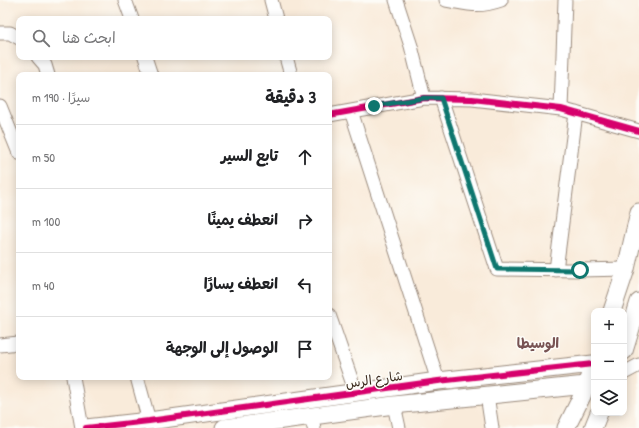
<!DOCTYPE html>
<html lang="ar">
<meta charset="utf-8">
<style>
body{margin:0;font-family:"Patrick Hand","Playpen Sans Arabic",sans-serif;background:#f2f2f2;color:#202124;direction:rtl}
.controls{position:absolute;right:12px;bottom:12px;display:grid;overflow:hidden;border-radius:8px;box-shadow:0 2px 10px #0003}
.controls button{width:36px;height:36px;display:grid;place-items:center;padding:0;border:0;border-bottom:1px solid #e0e0e0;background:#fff;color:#202124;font:20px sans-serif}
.stop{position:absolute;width:12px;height:12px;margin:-9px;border:3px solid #0f766e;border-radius:50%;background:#fff}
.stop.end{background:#0f766e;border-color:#fff;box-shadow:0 1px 4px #0008}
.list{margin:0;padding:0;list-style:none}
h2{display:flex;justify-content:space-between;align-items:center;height:52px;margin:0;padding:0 16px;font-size:17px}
h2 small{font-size:13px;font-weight:400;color:#757577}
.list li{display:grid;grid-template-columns:26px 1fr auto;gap:12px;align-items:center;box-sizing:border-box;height:64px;padding:0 16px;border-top:1px solid #e0e0e0}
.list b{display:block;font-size:15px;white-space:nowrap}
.list em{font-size:13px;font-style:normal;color:#757577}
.icon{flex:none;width:22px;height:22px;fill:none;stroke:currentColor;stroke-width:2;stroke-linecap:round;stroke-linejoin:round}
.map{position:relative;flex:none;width:639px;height:428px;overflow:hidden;direction:ltr}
.search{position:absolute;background:#fff;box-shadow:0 2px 10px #0003;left:16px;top:16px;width:316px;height:44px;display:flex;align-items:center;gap:10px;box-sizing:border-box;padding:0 14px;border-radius:8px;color:#757577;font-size:15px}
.panel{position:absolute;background:#fff;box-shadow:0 2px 10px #0003;left:16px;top:72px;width:316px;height:308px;border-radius:8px;direction:rtl}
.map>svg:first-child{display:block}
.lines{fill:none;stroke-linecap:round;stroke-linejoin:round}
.minor-casing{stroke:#9a8a7c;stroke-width:15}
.tertiary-casing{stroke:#9a8a7c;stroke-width:19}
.minor{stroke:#fff;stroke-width:13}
.tertiary{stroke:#fff;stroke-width:17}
.cycleway-casing{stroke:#fdfcf7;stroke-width:8}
.cycleway{stroke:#d6006c;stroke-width:6}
.route{stroke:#0f766e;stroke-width:5}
.labels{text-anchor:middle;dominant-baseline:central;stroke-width:3;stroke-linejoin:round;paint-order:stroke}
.street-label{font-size:13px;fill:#3b2a1e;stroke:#fdfcf7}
.neighbourhood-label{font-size:14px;font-weight:bold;fill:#785454;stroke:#fdfcf7}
</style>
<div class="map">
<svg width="639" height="428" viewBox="0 0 639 428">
<rect width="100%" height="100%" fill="#fdfcf7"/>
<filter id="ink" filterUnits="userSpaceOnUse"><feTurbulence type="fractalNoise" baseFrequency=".025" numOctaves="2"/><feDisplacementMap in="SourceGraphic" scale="8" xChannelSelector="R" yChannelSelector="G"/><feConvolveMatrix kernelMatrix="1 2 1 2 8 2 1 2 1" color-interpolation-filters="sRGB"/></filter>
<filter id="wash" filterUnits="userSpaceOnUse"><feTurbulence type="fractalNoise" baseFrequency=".012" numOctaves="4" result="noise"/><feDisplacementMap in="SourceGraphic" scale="16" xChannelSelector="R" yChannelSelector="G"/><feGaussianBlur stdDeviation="0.9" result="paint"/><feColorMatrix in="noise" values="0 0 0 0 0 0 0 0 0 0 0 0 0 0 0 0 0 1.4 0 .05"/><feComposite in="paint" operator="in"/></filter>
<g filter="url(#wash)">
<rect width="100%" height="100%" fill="#f9ebda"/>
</g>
<g filter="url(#ink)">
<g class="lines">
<g class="minor-casing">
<path id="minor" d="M125 0 132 19
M271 0 276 19
M396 0 411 46 424 98
M446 0C469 4 478 8 501 0
M0 33H10L19 38
M38 57 45 65 48 75
M145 57 151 75
M286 57 291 75
M441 98 497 269 580 270 626 269
M0 106 19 153
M561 109 565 0
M351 111 438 381
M329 115 424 98 472 99 561 109 639 131
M556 270 576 113
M329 315 356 393
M0 345 19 343
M624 373 639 365
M73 377 82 428
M137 377 149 421
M487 395 492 428
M394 405 399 428
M311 415 314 428"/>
</g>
<g class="tertiary-casing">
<path id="tertiary" d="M612 311 626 269 639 212
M624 351 639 302
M86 428 149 421 438 381 593 364
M224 428 394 405 586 385
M566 428 582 396 589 377
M593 428 599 413"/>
</g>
<use href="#minor" class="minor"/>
<use href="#tertiary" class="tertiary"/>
<g class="cycleway-casing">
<path id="cycleway" d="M329 115 424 98 472 99 561 109 639 131
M86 428 149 421 438 381 593 364"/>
</g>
<use href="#cycleway" class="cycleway"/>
</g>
</g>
<g class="lines" filter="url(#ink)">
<path class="route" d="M374 106 424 98H441L497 269 580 270"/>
</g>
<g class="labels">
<g class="street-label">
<text transform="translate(374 379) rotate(-8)">شارع الرس</text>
</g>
<g class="neighbourhood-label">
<text x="538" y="342">الوسيطا</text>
</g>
</g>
</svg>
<div class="controls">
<button>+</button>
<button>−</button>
<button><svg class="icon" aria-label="layers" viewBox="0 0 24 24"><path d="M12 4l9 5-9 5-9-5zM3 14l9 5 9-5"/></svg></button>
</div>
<div class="stop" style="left:580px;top:270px"></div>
<div class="stop end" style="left:374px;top:106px"></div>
<div class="search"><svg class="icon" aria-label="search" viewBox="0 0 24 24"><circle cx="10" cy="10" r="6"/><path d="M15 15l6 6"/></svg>ابحث هنا</div>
<section class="panel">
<h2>3 دقيقة<small>سيرًا · 190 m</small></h2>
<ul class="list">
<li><svg class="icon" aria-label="ahead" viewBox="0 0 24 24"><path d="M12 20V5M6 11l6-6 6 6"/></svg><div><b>تابع السير</b></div><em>50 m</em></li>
<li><svg class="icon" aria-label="right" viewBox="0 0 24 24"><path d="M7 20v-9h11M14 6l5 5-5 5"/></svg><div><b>انعطف يمينًا</b></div><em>100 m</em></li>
<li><svg class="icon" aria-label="left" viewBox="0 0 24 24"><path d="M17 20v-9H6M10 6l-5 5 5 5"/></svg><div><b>انعطف يسارًا</b></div><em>40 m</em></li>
<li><svg class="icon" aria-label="arrive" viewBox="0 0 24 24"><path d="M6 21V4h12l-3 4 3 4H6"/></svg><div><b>الوصول إلى الوجهة</b></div></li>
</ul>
</section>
</div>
